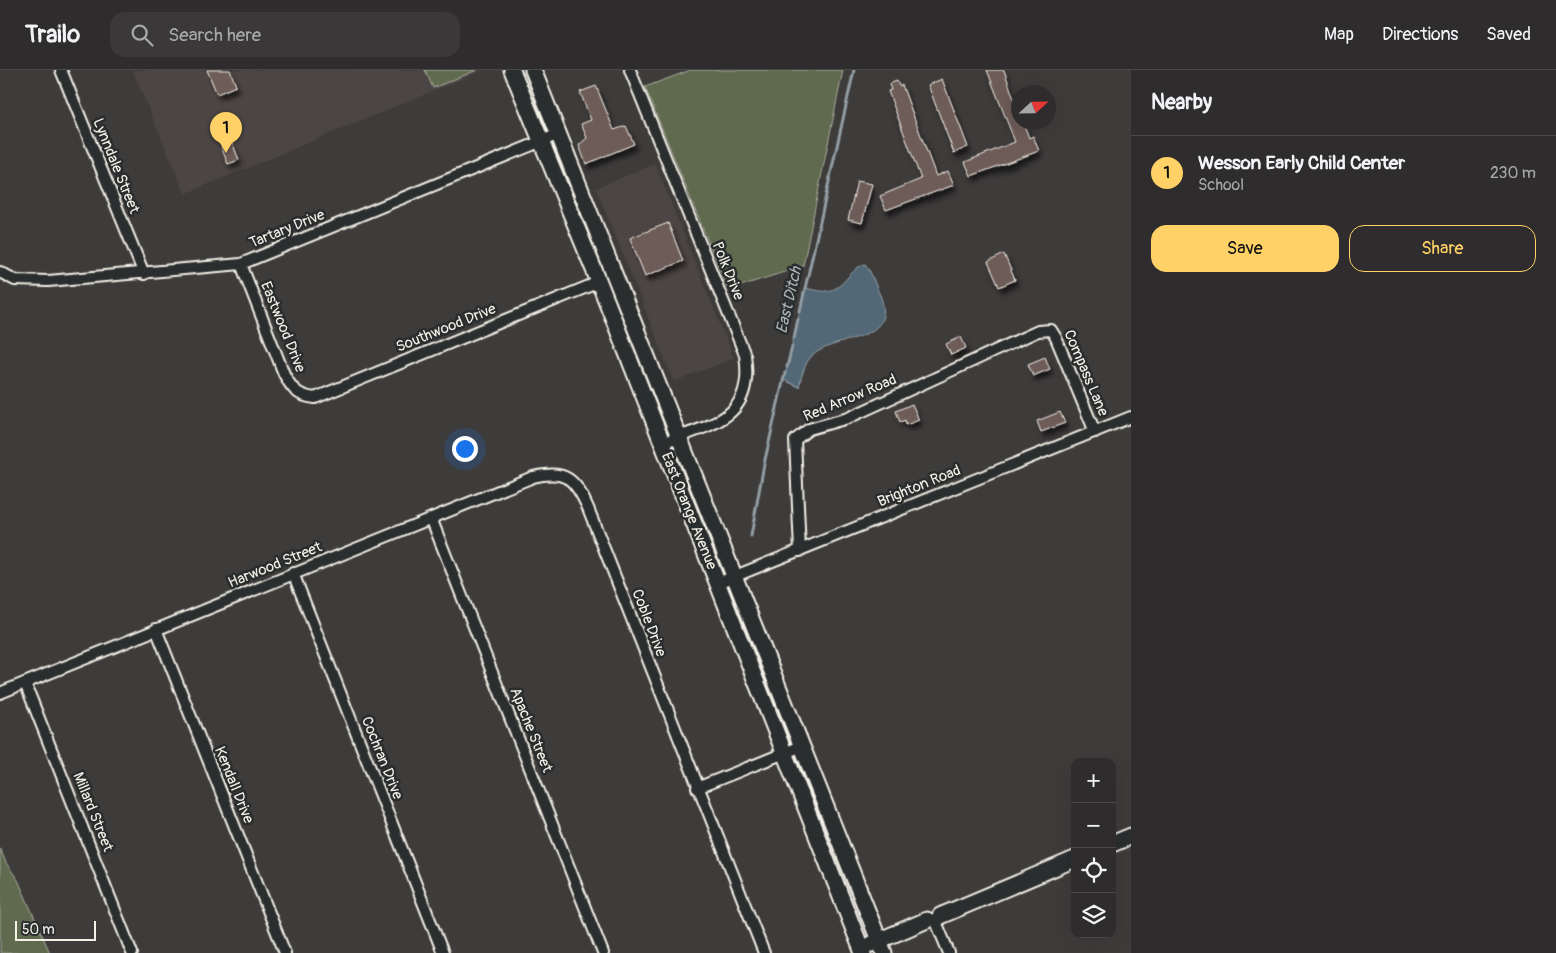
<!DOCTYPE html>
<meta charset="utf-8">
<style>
body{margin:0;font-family:Pangolin,sans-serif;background:#3a3838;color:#f1f3f6}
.controls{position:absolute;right:15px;bottom:15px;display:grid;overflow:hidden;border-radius:10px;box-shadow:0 5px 20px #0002}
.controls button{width:45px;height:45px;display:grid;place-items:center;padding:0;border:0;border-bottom:1px solid #494848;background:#2e2c2c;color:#f1f3f6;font:25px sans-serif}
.compass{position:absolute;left:1011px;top:15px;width:45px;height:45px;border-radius:50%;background:#2e2c2c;box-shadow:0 5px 20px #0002;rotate:68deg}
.scale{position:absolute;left:15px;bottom:12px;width:81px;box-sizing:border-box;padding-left:5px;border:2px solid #f4f1e8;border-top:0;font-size:14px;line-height:18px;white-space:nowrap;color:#f4f1e8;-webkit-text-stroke:4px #2a2d2e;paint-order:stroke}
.you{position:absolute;left:464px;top:378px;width:18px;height:18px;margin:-12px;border:4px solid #fff;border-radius:50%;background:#1a73e8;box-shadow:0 0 0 8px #1a73e833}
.badge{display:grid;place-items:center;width:32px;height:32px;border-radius:50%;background:#ffd166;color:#111;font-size:16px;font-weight:700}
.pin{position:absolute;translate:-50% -41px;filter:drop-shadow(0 1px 2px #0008)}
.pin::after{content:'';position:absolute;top:26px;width:18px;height:15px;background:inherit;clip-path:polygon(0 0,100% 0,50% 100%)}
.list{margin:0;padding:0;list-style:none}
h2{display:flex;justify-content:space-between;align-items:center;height:65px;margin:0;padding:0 20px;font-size:21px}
h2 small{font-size:16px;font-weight:400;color:#a7a7a9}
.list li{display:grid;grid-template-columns:32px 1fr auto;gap:15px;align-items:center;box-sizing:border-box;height:75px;padding:0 20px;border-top:1px solid #494848}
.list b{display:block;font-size:19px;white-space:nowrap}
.list p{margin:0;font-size:16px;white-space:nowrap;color:#a7a7a9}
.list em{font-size:16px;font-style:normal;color:#a7a7a9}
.actions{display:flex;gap:10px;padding:15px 20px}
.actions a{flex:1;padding:11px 0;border:1px solid #ffd166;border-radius:15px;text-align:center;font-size:18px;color:#ffd166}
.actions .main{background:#ffd166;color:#111}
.icon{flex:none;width:28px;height:28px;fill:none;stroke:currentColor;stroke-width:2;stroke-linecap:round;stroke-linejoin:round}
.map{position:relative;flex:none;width:1131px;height:883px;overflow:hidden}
header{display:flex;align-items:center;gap:30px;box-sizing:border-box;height:70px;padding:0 25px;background:#2e2c2c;border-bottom:1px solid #494848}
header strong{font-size:24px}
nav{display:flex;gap:28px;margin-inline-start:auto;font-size:18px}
.search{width:350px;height:45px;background:#3a3838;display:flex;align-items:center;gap:12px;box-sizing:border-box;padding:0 18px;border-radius:15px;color:#a7a7a9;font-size:19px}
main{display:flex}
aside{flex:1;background:#2e2c2c}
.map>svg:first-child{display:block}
.built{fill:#4c4544}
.green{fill:#616a50;stroke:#aaae9c}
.water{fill:#536877;stroke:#939fa4}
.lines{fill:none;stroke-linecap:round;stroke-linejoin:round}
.stream{stroke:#939fa4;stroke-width:3}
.building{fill:#6e5b58;stroke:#f4f1e8;filter:url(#shadow)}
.street-casing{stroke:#f4f1e8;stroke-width:14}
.secondary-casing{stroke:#f4f1e8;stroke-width:19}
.street{stroke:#2a2d2e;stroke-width:10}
.secondary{stroke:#2a2d2e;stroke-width:15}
.labels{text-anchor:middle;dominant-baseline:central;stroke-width:5;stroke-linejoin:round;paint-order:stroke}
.street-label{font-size:15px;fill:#f4f1e8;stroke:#2a2d2e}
.water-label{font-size:16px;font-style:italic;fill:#acb3b5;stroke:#2a2d2e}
</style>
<header>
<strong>Trailo</strong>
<div class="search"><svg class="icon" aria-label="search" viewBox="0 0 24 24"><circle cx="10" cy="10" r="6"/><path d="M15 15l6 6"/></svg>Search here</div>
<nav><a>Map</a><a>Directions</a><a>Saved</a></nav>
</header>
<main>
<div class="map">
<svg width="1131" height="883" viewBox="0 0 1131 883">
<defs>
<filter id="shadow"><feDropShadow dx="3" dy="5.5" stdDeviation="2.5" flood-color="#0009"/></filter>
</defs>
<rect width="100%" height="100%" fill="#3e3b3b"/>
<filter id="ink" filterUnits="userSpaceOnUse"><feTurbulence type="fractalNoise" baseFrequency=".02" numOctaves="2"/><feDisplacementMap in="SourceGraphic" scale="10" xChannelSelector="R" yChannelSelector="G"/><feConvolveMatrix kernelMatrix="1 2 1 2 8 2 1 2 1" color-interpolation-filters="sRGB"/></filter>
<g filter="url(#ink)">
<path class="built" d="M132 0H484L185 124Z
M655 94 734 288 674 312 596 118Z"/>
<path class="green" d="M425 0H477L433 18Z
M691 0H843L803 196 728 220 645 17Z
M0 778 6 793 18 810 50 883H0Z"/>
<path class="water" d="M865 194C872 202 875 215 880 225 900 275 831 264 810 288 804 295 801 309 799 317L784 310 805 218C811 219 819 222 826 221 844 220 849 199 865 194Z"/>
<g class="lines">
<path class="stream" d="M800 241 854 0
M794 268 798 249
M787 297 792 276
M751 466 764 394 785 303"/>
</g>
<path class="building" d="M207 0H230L236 16 217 24Z
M987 0H1004L1018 41V52H1023L1029 68 1033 66 1039 81 971 106 965 92 1015 72Z
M942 9 968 77 954 83 928 15Z
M897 11 899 16 902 15 936 106 948 101 954 115 886 140 880 126 921 109 888 21 891 20 889 14Z
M596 16 614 60 626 56 634 74 586 94 579 75 587 68 581 54 591 50 580 22Z
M232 72 239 90 228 94 221 77Z
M857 111 872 114 862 153 848 150Z
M668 153 683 191 645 206 630 168Z
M1004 184 1015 210 999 217 988 192Z
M961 267 966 278 951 285 946 274Z
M1045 287 1050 299 1033 306 1028 294Z
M912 334 919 350 906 355 905 350 900 352 896 341Z
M1060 342 1065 353 1041 362 1037 351Z"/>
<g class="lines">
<g class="street-casing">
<path id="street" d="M61 0 144 204
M630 0 745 285C755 350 711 354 662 373
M241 194 284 304C292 319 297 326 315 328L599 212
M0 202 15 210 48 211 241 194 559 64
M431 448 603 883
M800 481 795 370 809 359 848 348 1038 261 1051 260 1056 268 1095 362
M293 503 443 883
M718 513 1131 347
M156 559 285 883
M25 613 132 883
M0 623 533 407C566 399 575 409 588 438L764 883
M697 718 802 676
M937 854 949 883"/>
</g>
<g class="secondary-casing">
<path id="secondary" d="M512 0 599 212 863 883
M533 0 884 883
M1112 774 1131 766
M940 846 1075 789
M871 874 927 850"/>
</g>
<use href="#street" class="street"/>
<use href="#secondary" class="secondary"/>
</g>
</g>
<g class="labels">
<g class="street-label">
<text transform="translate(116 96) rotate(68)">Lynndale Street</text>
<text transform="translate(287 159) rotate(-22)">Tartary Drive</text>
<text transform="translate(728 201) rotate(68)">Polk Drive</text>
<text transform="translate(283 257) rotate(68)">Eastwood Drive</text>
<text transform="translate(446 258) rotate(-22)">Southwood Drive</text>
<text transform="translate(1086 303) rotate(67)">Compass Lane</text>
<text transform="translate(850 328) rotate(-23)">Red Arrow Road</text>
<text transform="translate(919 416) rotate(-22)">Brighton Road</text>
<text transform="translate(689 441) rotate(68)">East Orange Avenue</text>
<text transform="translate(275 495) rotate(-22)">Harwood Street</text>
<text transform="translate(649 553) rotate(69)">Coble Drive</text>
<text transform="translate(531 660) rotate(68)">Apache Street</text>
<text transform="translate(382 688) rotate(68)">Cochran Drive</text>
<text transform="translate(234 715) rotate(68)">Kendall Drive</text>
<text transform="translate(93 742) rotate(68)">Millard Street</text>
</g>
<g class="water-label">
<text transform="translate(789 230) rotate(-77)">East Ditch</text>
</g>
</g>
</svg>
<div class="controls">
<button>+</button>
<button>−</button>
<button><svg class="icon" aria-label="locate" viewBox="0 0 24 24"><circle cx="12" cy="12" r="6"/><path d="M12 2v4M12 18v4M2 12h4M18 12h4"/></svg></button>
<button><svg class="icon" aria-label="layers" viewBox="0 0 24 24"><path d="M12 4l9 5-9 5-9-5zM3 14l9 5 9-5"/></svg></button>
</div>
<svg class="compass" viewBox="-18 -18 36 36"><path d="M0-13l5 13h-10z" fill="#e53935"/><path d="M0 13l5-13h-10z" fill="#a7a7a9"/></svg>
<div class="scale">50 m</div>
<div class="you"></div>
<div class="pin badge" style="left:226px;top:83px">1</div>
</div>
<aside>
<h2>Nearby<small></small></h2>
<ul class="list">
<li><span class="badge">1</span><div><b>Wesson Early Child Center</b><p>School</p></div><em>230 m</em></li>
</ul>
<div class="actions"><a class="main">Save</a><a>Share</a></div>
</aside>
</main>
